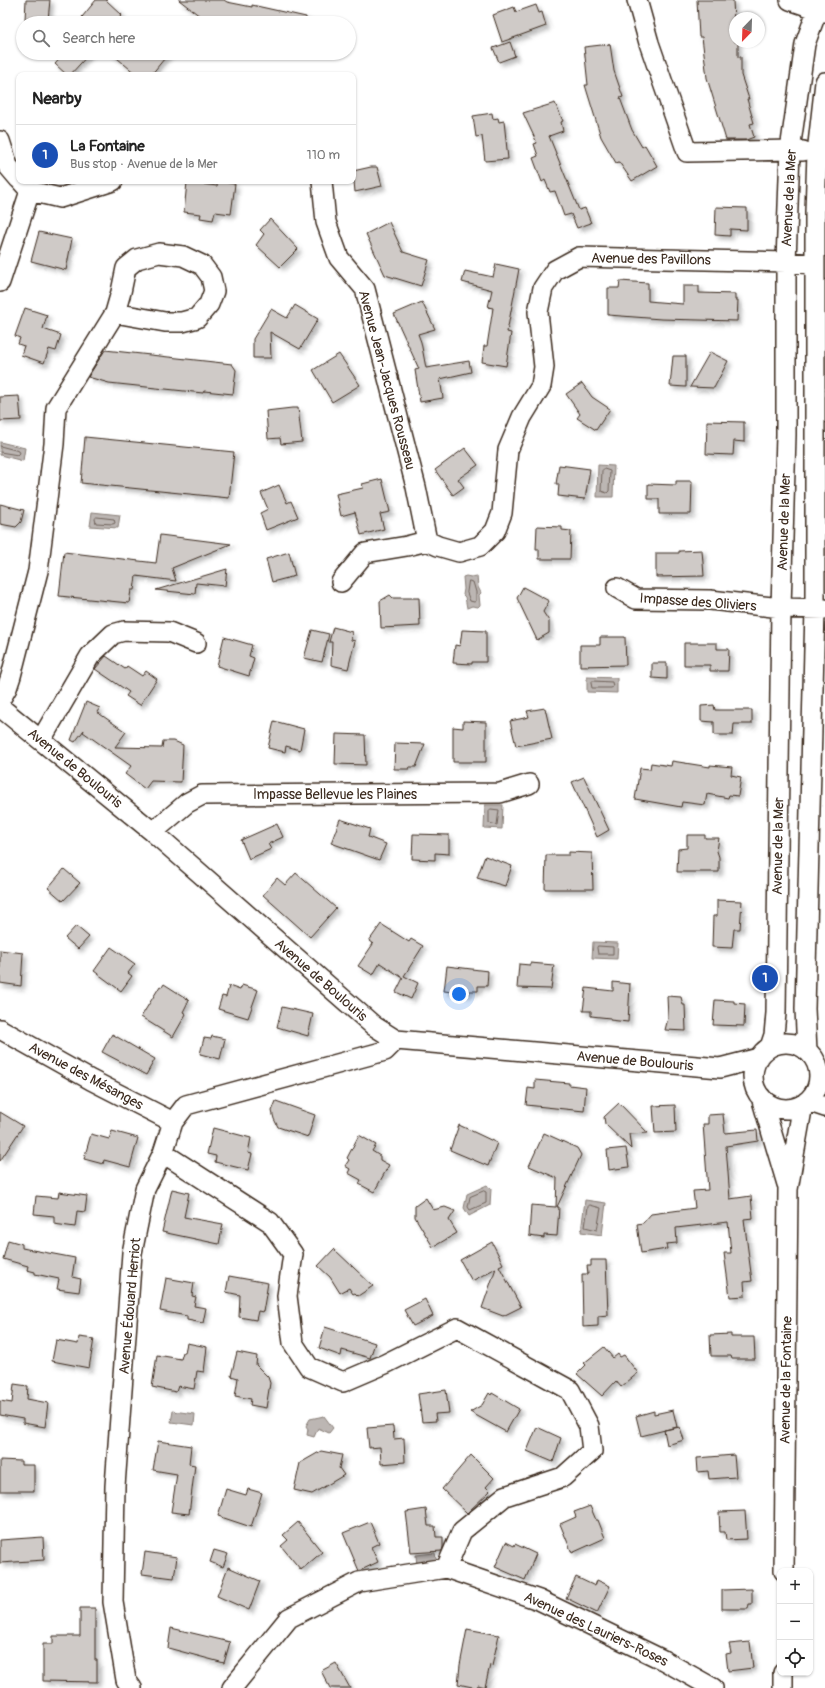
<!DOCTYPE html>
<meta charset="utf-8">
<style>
body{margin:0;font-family:Pangolin,sans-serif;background:#f2f2f2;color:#222}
.controls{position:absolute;right:12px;bottom:12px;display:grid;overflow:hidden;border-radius:8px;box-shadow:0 1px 3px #0004}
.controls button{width:36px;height:36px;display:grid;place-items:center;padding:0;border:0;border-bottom:1px solid #e0e0e0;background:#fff;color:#222;font:20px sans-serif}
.compass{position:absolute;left:729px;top:12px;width:36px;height:36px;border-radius:50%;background:#fff;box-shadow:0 1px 3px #0004;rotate:203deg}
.you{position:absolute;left:459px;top:994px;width:14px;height:14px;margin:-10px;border:3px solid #fff;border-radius:50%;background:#1a73e8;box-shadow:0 0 0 6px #1a73e833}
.badge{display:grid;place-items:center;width:26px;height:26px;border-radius:50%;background:#1a73e8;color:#fff;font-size:13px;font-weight:700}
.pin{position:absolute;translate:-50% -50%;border:2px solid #fff;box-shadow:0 1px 4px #0006}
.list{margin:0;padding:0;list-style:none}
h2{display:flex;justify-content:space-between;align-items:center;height:52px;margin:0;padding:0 16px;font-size:17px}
h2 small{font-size:13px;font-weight:400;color:#767676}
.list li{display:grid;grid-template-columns:26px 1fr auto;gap:12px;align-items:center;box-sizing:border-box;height:60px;padding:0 16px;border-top:1px solid #e0e0e0}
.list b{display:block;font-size:15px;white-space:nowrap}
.list p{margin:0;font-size:13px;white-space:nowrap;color:#767676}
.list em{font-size:13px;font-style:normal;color:#767676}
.icon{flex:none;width:22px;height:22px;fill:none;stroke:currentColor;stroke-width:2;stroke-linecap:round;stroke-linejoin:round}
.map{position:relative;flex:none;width:825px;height:1688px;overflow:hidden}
.search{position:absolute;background:#fff;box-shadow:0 1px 3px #0004;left:16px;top:16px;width:340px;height:44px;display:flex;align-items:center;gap:10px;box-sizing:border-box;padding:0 14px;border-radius:22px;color:#767676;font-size:15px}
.panel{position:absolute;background:#fff;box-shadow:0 1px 3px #0004;left:16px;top:72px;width:340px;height:112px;border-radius:8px}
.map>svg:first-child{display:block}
.water{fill:#bcb6b3;stroke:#887e77}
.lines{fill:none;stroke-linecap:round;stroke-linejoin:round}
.shore{stroke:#6f625a;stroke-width:1}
.building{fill:#cfcac7;stroke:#3b2a1e;filter:url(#shadow)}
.minor-casing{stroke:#3b2a1e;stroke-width:22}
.minor{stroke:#fff;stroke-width:19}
.labels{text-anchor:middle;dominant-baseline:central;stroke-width:3.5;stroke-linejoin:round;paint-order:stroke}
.street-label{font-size:14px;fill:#3b2a1e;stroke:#fff}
</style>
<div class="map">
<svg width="825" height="1688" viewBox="0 0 825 1688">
<defs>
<filter id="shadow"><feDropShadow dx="3.5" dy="3.5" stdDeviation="2" flood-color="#0004"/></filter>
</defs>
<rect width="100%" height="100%" fill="#fff"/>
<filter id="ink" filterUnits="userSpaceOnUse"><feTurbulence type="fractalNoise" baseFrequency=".025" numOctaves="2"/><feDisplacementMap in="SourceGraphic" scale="8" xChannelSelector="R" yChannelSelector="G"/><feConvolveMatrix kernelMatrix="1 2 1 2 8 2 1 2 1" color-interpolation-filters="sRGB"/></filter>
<g filter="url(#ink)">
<path class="water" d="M0 442 25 448 23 461 0 455Z
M598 465 614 466 613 497H597Z
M92 512 120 515 118 528 90 526Z
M466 576 471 577 477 576 478 587 481 593 479 595 480 605 478 607 472 606 467 608 465 597 463 595 464 589 463 577Z
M587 677 617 678V693L587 692Z
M485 805H503L502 829 484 828Z
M593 942 618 943 617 959 592 958Z
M487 1185 491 1189 490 1205 469 1216 464 1208 467 1194Z
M585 1200 606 1203 602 1235 581 1232Z
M173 1411 195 1414 194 1425 171 1422Z
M324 1416 333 1428 329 1433 318 1428 314 1437 307 1435 308 1429 306 1426 310 1419Z
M435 1553 437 1565 417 1567 416 1555Z"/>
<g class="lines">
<path class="shore" d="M0 446 19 451 20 453 18 455 0 452
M604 469 610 471 609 491 607 493 601 491 602 471Z
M97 517 114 519 115 523 113 524 96 523 95 519Z
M469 581 473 582 476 592V601L474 602 470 601 467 593Z
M593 681 612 682 613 687 611 688H592L591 683Z
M491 809 499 810 497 825 489 823V811Z
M598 946 613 947V954H598L597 948Z
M484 1191 486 1192V1203L470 1210 468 1207 470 1197Z
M590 1205 601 1208 597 1230 585 1227 588 1207Z"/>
</g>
<path class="building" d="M26 0H50L48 20 25 19Z
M96 0H106L122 15 114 23H88L82 17Z
M179 0H224L227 2 252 7V5L306 17V23H209Z
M697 0H733L735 42H738V57H741V75L749 99H747L754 123 750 124 754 137 746 140H726L707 78 702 37H699Z
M536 5 539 13 542 12 546 26 502 42 493 15 514 7 516 12Z
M510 42 515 56 499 62 493 48Z
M610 44 614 71 623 97 620 98 632 130 642 147 645 145 657 166 632 181 619 162 616 163 601 137 585 85H588L584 47Z
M65 53H90L70 75H67L55 64Z
M111 53H169L151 75H137Z
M555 103 563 121 561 122 563 131 549 136 579 210 585 208 591 223 577 228 571 214 564 216 555 191 550 192 545 180 542 182 533 158 538 156 534 144 537 143 523 113Z
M492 113 493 119 498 118 499 122 504 121 508 159 485 161 482 136 476 137 473 116Z
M371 167H377L382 186 355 192 353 171Z
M218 181 235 184 231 214 215 212 213 220 200 218 201 214 184 212 187 182 217 186Z
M716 207 747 208V230L730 229V236L715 235Z
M270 219 298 249 280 267 256 245 264 234 260 230Z
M389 222 403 252 429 260 421 286 385 275 366 234Z
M39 232 72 239 66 270 31 261Z
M496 264 519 269 507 332 511 333 506 366 482 362 484 346H487L493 308 488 307 492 290 462 282 465 271 493 277Z
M620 281 648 283V301L683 304V286H699V293L735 294V300H738L737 321 661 319 608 315V288H619Z
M422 302 435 329 418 334 421 342 426 368 469 361 471 372 440 379 443 398 420 402 415 370 419 369 394 314Z
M295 305 318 319 300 349 270 332 271 358H253V339L271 309 287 318Z
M25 308 47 315 43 329 61 335 56 351 49 349 44 363 21 355 24 346 18 344 20 338 15 336Z
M105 350 232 364 236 370 233 394 204 391 203 393 109 383 88 377Z
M710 352 728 361 714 388 690 387Z
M339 354 360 385 332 402 313 370Z
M673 356H686V387L670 386Z
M582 383 592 397 610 409 596 430 577 418 580 414 566 394Z
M19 396 21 420 0 421V397Z
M292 408H298L302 442 281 444 280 438 268 439 266 411Z
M707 421 744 422V442L734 441 733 455 706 454Z
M85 437 234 452 229 498 81 483Z
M465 448 478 465 458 479 464 487 453 495 435 470Z
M559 465 590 469 585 499 558 496 559 484H556Z
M382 479 390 512 380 514 384 529 361 535 355 512 341 516 336 494 363 488 362 484Z
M676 481H692L691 514H659V499H648V484L676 485Z
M279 485 287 503 291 501 298 517 266 530 260 513 268 509 261 493Z
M0 504 24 510 21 522 16 527 0 524Z
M537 526 562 527V530L571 531 570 559H539V549H536Z
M160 535 231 544 172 568 176 581 136 576 134 590H131L129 603 59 596 64 552 156 563Z
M702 550 704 576 656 577V553H679V551Z
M289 552 295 576 272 582 266 559Z
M227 569 225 586 196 583 195 594 156 590Z
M523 587 549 601 543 612 549 621V633L537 640 517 598Z
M390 595 393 598H419L420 626 381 628 380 601Z
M333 627 352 632 351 640 355 641 348 669 331 665 332 642H329Z
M312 630 329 634 322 662 304 658Z
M462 630 486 631V662H472V664L453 663 455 645 460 646Z
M224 637 252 645 249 656 254 658 249 676 217 666Z
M600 637H625L626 665 580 666V645H600Z
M684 643H717V649H729L728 671H710V665H684Z
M106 656 125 669 127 666 142 676 146 671 157 679 140 705 126 696 129 692 95 669Z
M652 663H667V679L652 678Z
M86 702 100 708 97 712 126 732 115 747 162 748 163 741H174L183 745 181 782 151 781 145 789 125 774 131 766 83 732 84 730 75 742 71 740Z
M714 705 715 710H752V724H734L733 735H714V722L701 721V706Z
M545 708 552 739 516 746 510 721 529 717 527 711Z
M274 721 304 729 300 750 286 746 285 752 268 748Z
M463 721 486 722V762H453V727L463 728Z
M336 734 365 735 366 765 335 764Z
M395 743 425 744 416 767H409V769H394Z
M672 761 710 767V765L732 767 731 775 741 777 738 796 729 795 728 798 707 794 705 805 682 802 681 807 635 799 640 768 650 769 651 763 671 766Z
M584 777 609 830 597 837 572 782Z
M340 819 370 829 368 837 386 844 379 860 331 843Z
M277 824 283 837 268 844 271 849 249 859 241 840Z
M413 834 449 835V854L435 853V860L412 859Z
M687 835H705V838H719L717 851 719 857V872H677L678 849 687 848Z
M569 852 592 853 593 889H545L546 855H569Z
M485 856 512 866 505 886 477 878Z
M64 869 80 883 63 901 48 888Z
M296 873 336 908 310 937 263 895 277 878 285 885Z
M717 900 742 901 740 929H734L732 948 712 947 713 916H717Z
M381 924 409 942 411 939 423 946 404 976 418 983 411 999 396 992 403 978 380 963 373 975 358 966 373 944 369 941Z
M76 926 89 937 78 949 65 938Z
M111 947 135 964 128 973 132 976 121 991 94 971Z
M0 950 23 953 21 986 0 983Z
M530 963 554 965 551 989 517 988 519 964 530 965Z
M447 966 488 971 487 986H478V991H469V994L444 991Z
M613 982 630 984 628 1022 610 1020V1018L591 1016V1011H583L586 988 613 991Z
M164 984 189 1000 183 1012 186 1014 173 1037 141 1017 160 986 162 987Z
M242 985 258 990 248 1018 218 1009 222 996 226 997 229 986 240 990Z
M667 996 681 997 683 1005H685L686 1031 665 1030 668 1018Z
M715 1000 734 1001V1003L745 1004 744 1026 713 1025Z
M282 1007 313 1014 308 1036 277 1027Z
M112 1034 155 1059 146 1075 102 1052Z
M212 1036 225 1039 220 1059 200 1054 204 1038 211 1039Z
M535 1080 569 1083V1085L586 1087 584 1111 526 1105 528 1088 535 1089Z
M276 1101 315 1115 308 1137 278 1127 274 1119 272 1111Z
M619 1103 648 1133 629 1134 631 1149 605 1124 604 1117Z
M675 1105 676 1132 655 1133 653 1106Z
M0 1112 23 1126 0 1161Z
M723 1114 725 1133 757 1130 758 1141 726 1146 730 1199 751 1196 753 1218 744 1219 752 1281 744 1282 745 1296 730 1297 724 1253H731L728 1222 676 1228 677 1243 666 1244 667 1249 641 1253 637 1224 643 1223 651 1214 695 1208 693 1191 708 1190 703 1124H708V1115Z
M459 1125 497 1143 488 1166 450 1150Z
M213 1128 251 1138 248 1153 252 1154 248 1170 215 1162 216 1156 207 1154Z
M112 1131 138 1138 130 1167 104 1160 103 1164 84 1159 91 1134 109 1139Z
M544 1133 577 1148 581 1155 557 1207H559L557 1236 544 1235V1238L529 1236 531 1205 556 1207 557 1178 529 1166Z
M359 1135 376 1145 372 1151 380 1156V1160L389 1165 374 1192 359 1184 361 1180 348 1173 350 1169 345 1166 349 1160 347 1158Z
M626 1148 629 1167 609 1170 607 1150Z
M172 1189 189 1193 184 1217 223 1224 219 1244 162 1232Z
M59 1192 87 1196 85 1212 77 1211 75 1227 54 1224V1216L34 1214 36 1196 58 1198Z
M426 1198 433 1210 445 1207 455 1211 449 1220 457 1233 433 1247 415 1217V1206Z
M8 1240 22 1244V1248L75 1258 72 1277 81 1279 79 1292 57 1289 59 1279 35 1274V1272L27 1270 28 1266 3 1259Z
M492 1242 503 1264 499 1266 521 1307 503 1316 482 1308 496 1268 472 1281 460 1260Z
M334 1249 373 1286 358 1296 355 1293 353 1294 349 1288 340 1293 330 1277 318 1266Z
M591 1260H606L608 1315 598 1316V1326L583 1327 582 1274H588L587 1266H591Z
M229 1276 268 1283 263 1312 258 1311 256 1320 239 1317 240 1295 226 1292Z
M166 1278 194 1283 192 1296 196 1297 194 1306 206 1308 203 1323 187 1320V1316L160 1311Z
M425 1299 433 1316 413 1326 404 1310Z
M325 1327 375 1343 370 1358 342 1350 341 1356 319 1348Z
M731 1334V1337H754L755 1359H732L731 1356H711L710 1335Z
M79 1337 94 1339 89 1368 52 1361 56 1340 78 1344Z
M187 1343 207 1347 204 1372 197 1371 194 1389 178 1386 176 1392 152 1387 157 1355 181 1359 183 1352H185Z
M604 1347 613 1358 618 1354 620 1357 624 1355 638 1373 621 1387 616 1381 602 1396 577 1374 586 1365 584 1363Z
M237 1352 257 1356 256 1365 268 1377 270 1383 266 1408 250 1405 251 1399 235 1396 238 1378 231 1376Z
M14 1384 28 1386 27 1399 48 1403 45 1427 23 1423V1419L0 1415V1401L12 1403Z
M446 1390 449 1413 435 1414 436 1421 422 1422 418 1394Z
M489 1393 491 1395 492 1393 519 1409 506 1432 470 1412 482 1405Z
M673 1410 677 1427 641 1436 636 1416 654 1411V1414Z
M393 1426 394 1439 404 1438 405 1462 381 1464 380 1447 369 1448 367 1428Z
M537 1427 561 1438 553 1462 527 1451Z
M680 1427 684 1440 667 1445 664 1430Z
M158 1441 191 1446 189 1464 195 1465 189 1514 171 1512 177 1474 153 1470Z
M321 1451 342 1455 339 1468 344 1475 312 1494 294 1490 300 1463Z
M471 1455 494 1478 486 1487 490 1491 467 1513 442 1489Z
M734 1455 736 1477 709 1479 708 1471 698 1472 697 1458Z
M0 1460 21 1461V1465H34V1491H0Z
M226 1489 246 1495 248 1489 262 1493 251 1527 218 1516Z
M590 1506 596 1520H598L605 1538 572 1553 560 1524 576 1517 574 1512Z
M426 1509 428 1526H435L436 1537H443V1547L442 1551 411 1553 406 1512Z
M745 1511 747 1539 726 1540 725 1532H720L719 1512Z
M298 1522 322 1552 301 1570 281 1546 288 1540 283 1535Z
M370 1522 379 1543 371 1547 378 1562 359 1571 343 1533Z
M43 1537 44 1560 0 1563V1540Z
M506 1542 514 1546 515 1544 536 1554 525 1580 495 1567Z
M214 1550 228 1554 223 1567 210 1562Z
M145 1552 177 1557 174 1578 142 1574Z
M228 1567 260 1581 249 1610 217 1596Z
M576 1577 595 1586 597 1580 610 1586 597 1613 566 1598Z
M752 1589V1604H749L748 1609H722V1590Z
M80 1608H95V1660H97V1682L43 1681V1644H53V1636H80Z
M171 1628 230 1642 224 1663 168 1648Z
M467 1629 499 1635 492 1666 490 1665 485 1687 478 1685 477 1688 458 1684 460 1665Z
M750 1642 753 1668 728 1671 726 1654 731 1653 729 1644Z
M336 1663 350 1688H330L321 1671Z"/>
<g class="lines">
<g class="minor-casing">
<path id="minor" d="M637 0 649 43 687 152 790 150 803 151
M790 0 825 12
M0 141 8 166 19 179
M21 181 30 191 60 198 113 181
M322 181 326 222 339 258 365 289 416 487 427 541
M0 282 30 191
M427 541 438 546 459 552 480 546 495 531 502 513 508 450 522 417 541 386 544 367 538 312 543 288 555 270 579 257 786 262 814 264
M341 582 365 553 407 546 427 541
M617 588 636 599 710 600 781 608 825 609
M0 700 7 688 11 676 38 571 54 444 56 408 115 313 121 292 126 268 137 259 159 253 183 256 202 265 211 277 214 291 209 304 197 318 182 322H165L115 313
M0 707 153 832 374 1026 396 1040 720 1068 759 1058
M41 740 90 656 113 634 124 631 169 632 196 643
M153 832 187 803 202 795 500 793 529 784
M0 1029 91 1080 173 1122
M753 1076a33 33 0 1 1 66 0a33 33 0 1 1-66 0Z
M770 1047 774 1035 776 1013 781 608 786 435V262L790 150 805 44 821 0
M807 1051 805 1009 815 609V212L817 153 825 82
M761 1097 787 1184
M807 1101 825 1107
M163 1153 270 1222 293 1254 287 1296 293 1343 309 1367 343 1382 385 1364 457 1328 570 1390 589 1426 592 1451 563 1477 505 1496 462 1531 446 1568
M784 1571 788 1189 803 1104
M132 1688 126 1680 113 1602 115 1486 132 1253 145 1189 163 1153 173 1122 186 1105 385 1051 396 1040
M232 1688 289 1618 359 1582 446 1568 539 1600 663 1660 713 1688
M783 1688V1673"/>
</g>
<use href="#minor" class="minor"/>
</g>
</g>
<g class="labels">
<g class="street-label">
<text transform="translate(789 198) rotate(-87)">Avenue de la Mer</text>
<text transform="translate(651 259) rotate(1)">Avenue des Pavillons</text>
<text transform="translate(387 380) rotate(75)">Avenue Jean-Jacques Rousseau</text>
<text transform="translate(784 522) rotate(-88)">Avenue de la Mer</text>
<text transform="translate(698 602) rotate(4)">Impasse des Oliviers</text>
<text transform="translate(75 768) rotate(39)">Avenue de Boulouris</text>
<text x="335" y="794">Impasse Bellevue les Plaines</text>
<text transform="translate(778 846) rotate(-89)">Avenue de la Mer</text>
<text transform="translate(321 980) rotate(41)">Avenue de Boulouris</text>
<text transform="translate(635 1061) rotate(5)">Avenue de Boulouris</text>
<text transform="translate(86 1076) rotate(28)">Avenue des Mésanges</text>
<text transform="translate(130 1306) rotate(-85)">Avenue Édouard Herriot</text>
<text transform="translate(786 1380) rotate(-89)">Avenue de la Fontaine</text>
<text transform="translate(596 1629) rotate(25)">Avenue des Lauriers-Roses</text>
</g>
</g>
</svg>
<div class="controls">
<button>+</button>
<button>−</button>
<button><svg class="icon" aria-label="locate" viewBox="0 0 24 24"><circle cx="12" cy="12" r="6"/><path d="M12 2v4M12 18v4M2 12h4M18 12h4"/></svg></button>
</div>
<svg class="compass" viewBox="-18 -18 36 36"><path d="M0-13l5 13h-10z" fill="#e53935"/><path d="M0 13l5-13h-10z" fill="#767676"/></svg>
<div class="you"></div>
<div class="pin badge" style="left:765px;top:978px;background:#1a4fb4">1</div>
<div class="search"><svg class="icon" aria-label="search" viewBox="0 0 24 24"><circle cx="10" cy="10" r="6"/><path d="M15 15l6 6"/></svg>Search here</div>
<section class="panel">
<h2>Nearby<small></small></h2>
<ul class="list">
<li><span class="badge" style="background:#1a4fb4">1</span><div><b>La Fontaine</b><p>Bus stop · Avenue de la Mer</p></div><em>110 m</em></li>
</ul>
</section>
</div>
